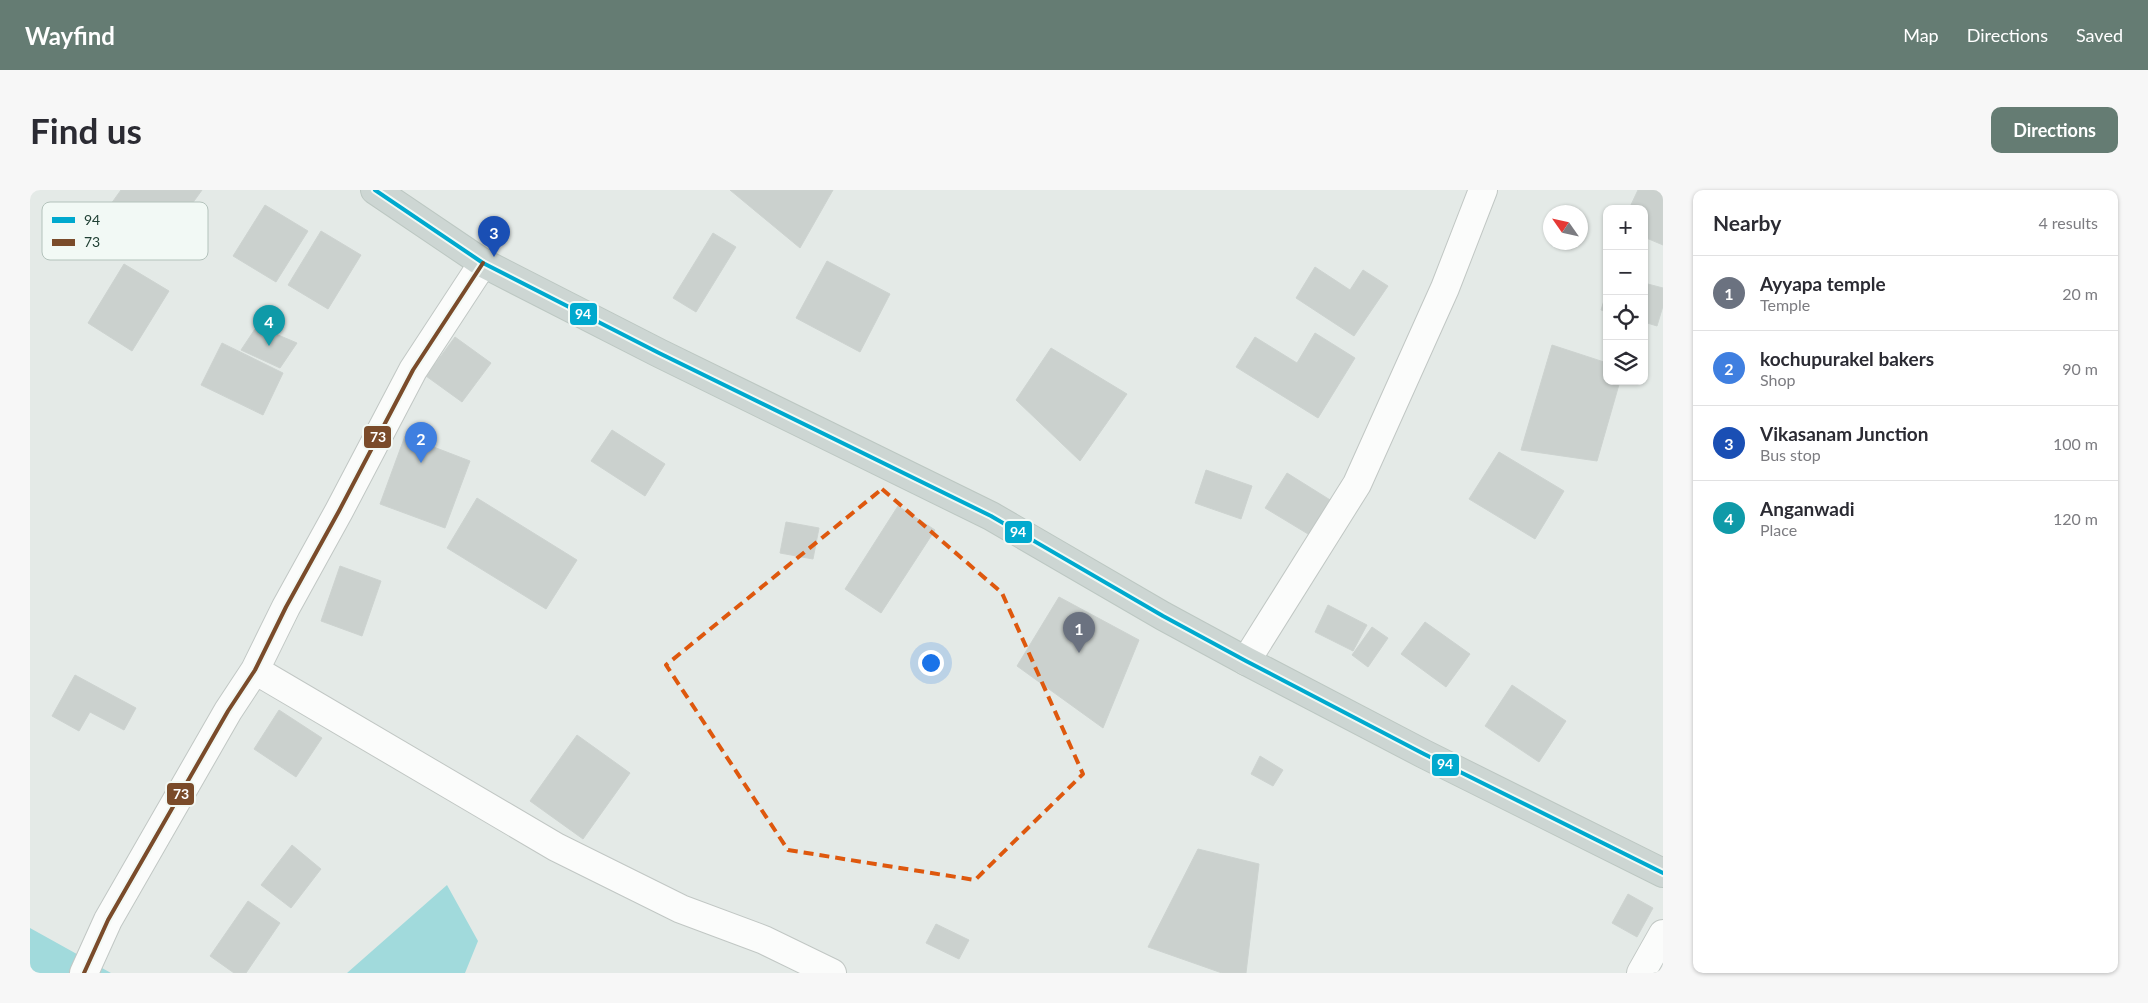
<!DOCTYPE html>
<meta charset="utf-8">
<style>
body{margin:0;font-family:Lato,sans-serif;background:#f7f7f7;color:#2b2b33}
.controls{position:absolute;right:15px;top:15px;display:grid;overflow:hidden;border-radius:10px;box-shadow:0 1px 4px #0004}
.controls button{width:45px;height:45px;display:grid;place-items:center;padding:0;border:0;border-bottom:1px solid #e1e1e2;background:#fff;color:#2b2b33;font:25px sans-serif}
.compass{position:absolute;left:1513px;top:15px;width:45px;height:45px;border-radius:50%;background:#fff;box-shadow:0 1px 4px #0004;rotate:304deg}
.you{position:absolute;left:900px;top:472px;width:18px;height:18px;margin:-12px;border:4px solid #fff;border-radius:50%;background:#1a73e8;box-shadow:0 0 0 8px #1a73e833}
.badge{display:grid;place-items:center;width:32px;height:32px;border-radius:50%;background:#657c73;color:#fff;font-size:16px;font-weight:700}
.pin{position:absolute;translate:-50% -41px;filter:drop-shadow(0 1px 2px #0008)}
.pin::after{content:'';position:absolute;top:26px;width:18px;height:15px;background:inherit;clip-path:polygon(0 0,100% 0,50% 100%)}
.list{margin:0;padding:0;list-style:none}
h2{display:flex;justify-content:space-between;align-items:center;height:65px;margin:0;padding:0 20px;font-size:21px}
h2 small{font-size:16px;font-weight:400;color:#7c7c81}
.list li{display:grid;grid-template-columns:32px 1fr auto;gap:15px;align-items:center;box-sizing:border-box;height:75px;padding:0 20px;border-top:1px solid #e1e1e2}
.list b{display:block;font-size:19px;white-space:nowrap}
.list p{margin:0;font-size:16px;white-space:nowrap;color:#7c7c81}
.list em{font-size:16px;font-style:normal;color:#7c7c81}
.icon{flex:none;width:28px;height:28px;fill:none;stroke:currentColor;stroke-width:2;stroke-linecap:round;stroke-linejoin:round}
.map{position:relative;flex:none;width:1633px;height:783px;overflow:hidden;border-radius:10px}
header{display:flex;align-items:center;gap:30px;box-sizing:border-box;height:70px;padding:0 25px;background:#657c73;color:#fff}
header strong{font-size:24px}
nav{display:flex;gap:28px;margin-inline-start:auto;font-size:18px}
.intro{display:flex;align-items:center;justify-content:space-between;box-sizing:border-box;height:120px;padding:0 30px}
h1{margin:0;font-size:35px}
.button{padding:12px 22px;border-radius:10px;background:#657c73;color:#fff;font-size:18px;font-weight:700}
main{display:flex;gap:30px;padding:0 30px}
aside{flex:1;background:#fff;border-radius:10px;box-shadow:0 1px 4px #0004}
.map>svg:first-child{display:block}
.water{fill:#a1dadc}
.building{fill:#cbd1ce;stroke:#cdd3d0}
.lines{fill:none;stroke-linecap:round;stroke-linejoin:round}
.street-casing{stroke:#c1c7c4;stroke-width:30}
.primary-casing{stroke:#bcc7c2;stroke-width:30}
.street{stroke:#fbfcfb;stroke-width:28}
.primary{stroke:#cdd6d3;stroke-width:28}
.bus-1-casing{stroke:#f2f9f5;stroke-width:8}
.bus-2-casing{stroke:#f2f9f5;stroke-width:8}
.bus-1{stroke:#00a9ce;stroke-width:4}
.bus-2{stroke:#7a4b2a;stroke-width:4}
.marked{fill:none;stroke:#de580e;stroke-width:4;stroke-dasharray:10 6;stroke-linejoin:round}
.key{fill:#f2f9f5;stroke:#b3c2bb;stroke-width:1}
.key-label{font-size:14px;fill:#204034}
.line-badge{stroke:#f2f9f5;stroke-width:2}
.badge-label{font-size:14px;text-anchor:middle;font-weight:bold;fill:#fff}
</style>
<header>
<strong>Wayfind</strong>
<nav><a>Map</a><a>Directions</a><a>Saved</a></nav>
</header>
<div class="intro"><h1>Find us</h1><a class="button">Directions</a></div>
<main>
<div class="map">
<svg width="1633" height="783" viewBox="0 0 1633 783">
<rect width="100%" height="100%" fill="#e4eae7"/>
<path class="water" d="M417 695 448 751 435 783H317Z
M0 738 81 783H0Z"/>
<path class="building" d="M91 0H172L126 64 73 25Z
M700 0H803L770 58Z
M1608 0H1633V55L1614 47V19H1599Z
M235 15 278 41 246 92 203 66Z
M291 41 331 65 298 119 258 95Z
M683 43 706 57 666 122 643 108Z
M797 71 860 104 830 162 766 128Z
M94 74 139 101 102 161 58 133Z
M1285 77 1320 100 1333 80 1358 96 1324 146 1266 108Z
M1614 93 1633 98V116L1627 136 1614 132Z
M1577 101V121L1571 120Z
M227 136 267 153 250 178 211 160Z
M1285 143 1325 168 1288 228 1206 177 1225 147 1267 173Z
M425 147 461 173 432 212 396 186Z
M192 153 253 183 233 225 171 195Z
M1522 155 1577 173V191H1590L1567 271 1491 260Z
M1021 158 1097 204 1050 271 986 210Z
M582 240 635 274 615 306 561 271Z
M375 246 440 271 415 338 350 314Z
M1469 262 1534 301 1505 349 1439 309Z
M1176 280 1222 296 1211 329 1165 313Z
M1257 283 1305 313 1283 347 1235 318Z
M447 308 547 370 516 419 417 358Z
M868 316 905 340 851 423 815 399Z
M756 332 789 338 783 369 750 363Z
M310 376 351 391 332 446 291 431Z
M1029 407 1109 450 1073 538 987 476Z
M1298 415 1337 435 1323 461 1285 442Z
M1395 432 1440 464 1416 497 1371 464Z
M1342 437 1358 448 1338 477 1322 465Z
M45 485 106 518 94 540 60 522 49 541 22 526Z
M1482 495 1536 531 1509 572 1455 536Z
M249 520 292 548 266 587 224 559Z
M547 545 600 583 553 649 500 611Z
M1230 566 1253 580 1243 596 1221 584Z
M262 655 291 679 261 718 231 695Z
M1168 659 1229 674 1216 783H1192L1118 757Z
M1598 704 1623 718 1607 747 1582 733Z
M218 711 250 733 216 783H204L180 766Z
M906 734 939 750 929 769 896 753Z"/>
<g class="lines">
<g class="street-casing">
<path id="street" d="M1216 471 1327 294 1415 98 1453 0
M225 480 526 657 651 719 734 750 802 783
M54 783 78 730 198 521 225 480 256 417 309 321 383 180 453 73
M1611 783 1633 744"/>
</g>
<g class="primary-casing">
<path id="primary" d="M345 0 453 73 629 163 961 326 1133 426 1216 471 1394 564 1633 683"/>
</g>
<use href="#street" class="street"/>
<use href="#primary" class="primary"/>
<g class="bus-1-casing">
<path id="bus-1" d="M345 0 453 73 629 163 961 326 1133 426 1216 471 1394 564 1633 683"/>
</g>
<g class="bus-2-casing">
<path id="bus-2" d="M54 783 78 730 198 521 225 480 256 417 309 321 383 180 453 73"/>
</g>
<use href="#bus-1" class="bus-1"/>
<use href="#bus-2" class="bus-2"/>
</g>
<path class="marked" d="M852 299 972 403 1053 584 945 690 758 660 636 475Z"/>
<rect x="12" y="12" width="166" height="58" rx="8" class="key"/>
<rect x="22" y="27" width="23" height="6" fill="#00a9ce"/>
<rect x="22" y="49" width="23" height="7" fill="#7a4b2a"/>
<g class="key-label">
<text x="54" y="35">94</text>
<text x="54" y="57">73</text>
</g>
<g class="line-badge">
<rect x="539" y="112" width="29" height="24" rx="5" fill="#00a9ce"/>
<rect x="333" y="235" width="29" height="24" rx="5" fill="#7a4b2a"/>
<rect x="974" y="330" width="29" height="24" rx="5" fill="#00a9ce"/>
<rect x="1401" y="563" width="29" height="24" rx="5" fill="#00a9ce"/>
<rect x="136" y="592" width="29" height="24" rx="5" fill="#7a4b2a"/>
</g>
<g class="badge-label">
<text x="553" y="129">94</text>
<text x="348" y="252">73</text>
<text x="988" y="347">94</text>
<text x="1415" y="579">94</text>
<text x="151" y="609">73</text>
</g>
</svg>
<div class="controls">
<button>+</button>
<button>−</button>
<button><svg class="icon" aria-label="locate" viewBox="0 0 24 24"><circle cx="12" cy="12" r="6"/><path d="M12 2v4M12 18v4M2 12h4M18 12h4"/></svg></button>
<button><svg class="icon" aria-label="layers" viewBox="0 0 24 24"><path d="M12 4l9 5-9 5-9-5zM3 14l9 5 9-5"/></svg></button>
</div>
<svg class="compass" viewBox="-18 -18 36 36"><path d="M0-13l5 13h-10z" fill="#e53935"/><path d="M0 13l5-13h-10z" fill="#7c7c81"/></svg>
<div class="you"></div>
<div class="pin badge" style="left:1049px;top:463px;background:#6b7280">1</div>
<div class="pin badge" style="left:391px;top:273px;background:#3f7fe0">2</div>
<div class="pin badge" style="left:464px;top:67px;background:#1a4fb4">3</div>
<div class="pin badge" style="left:239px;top:156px;background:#0f9aa8">4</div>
</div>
<aside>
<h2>Nearby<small>4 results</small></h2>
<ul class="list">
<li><span class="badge" style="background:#6b7280">1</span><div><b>Ayyapa temple</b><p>Temple</p></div><em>20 m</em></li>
<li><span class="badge" style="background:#3f7fe0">2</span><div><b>kochupurakel bakers</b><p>Shop</p></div><em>90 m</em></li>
<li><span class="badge" style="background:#1a4fb4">3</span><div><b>Vikasanam Junction</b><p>Bus stop</p></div><em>100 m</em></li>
<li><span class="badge" style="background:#0f9aa8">4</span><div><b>Anganwadi</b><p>Place</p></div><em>120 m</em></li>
</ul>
</aside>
</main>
